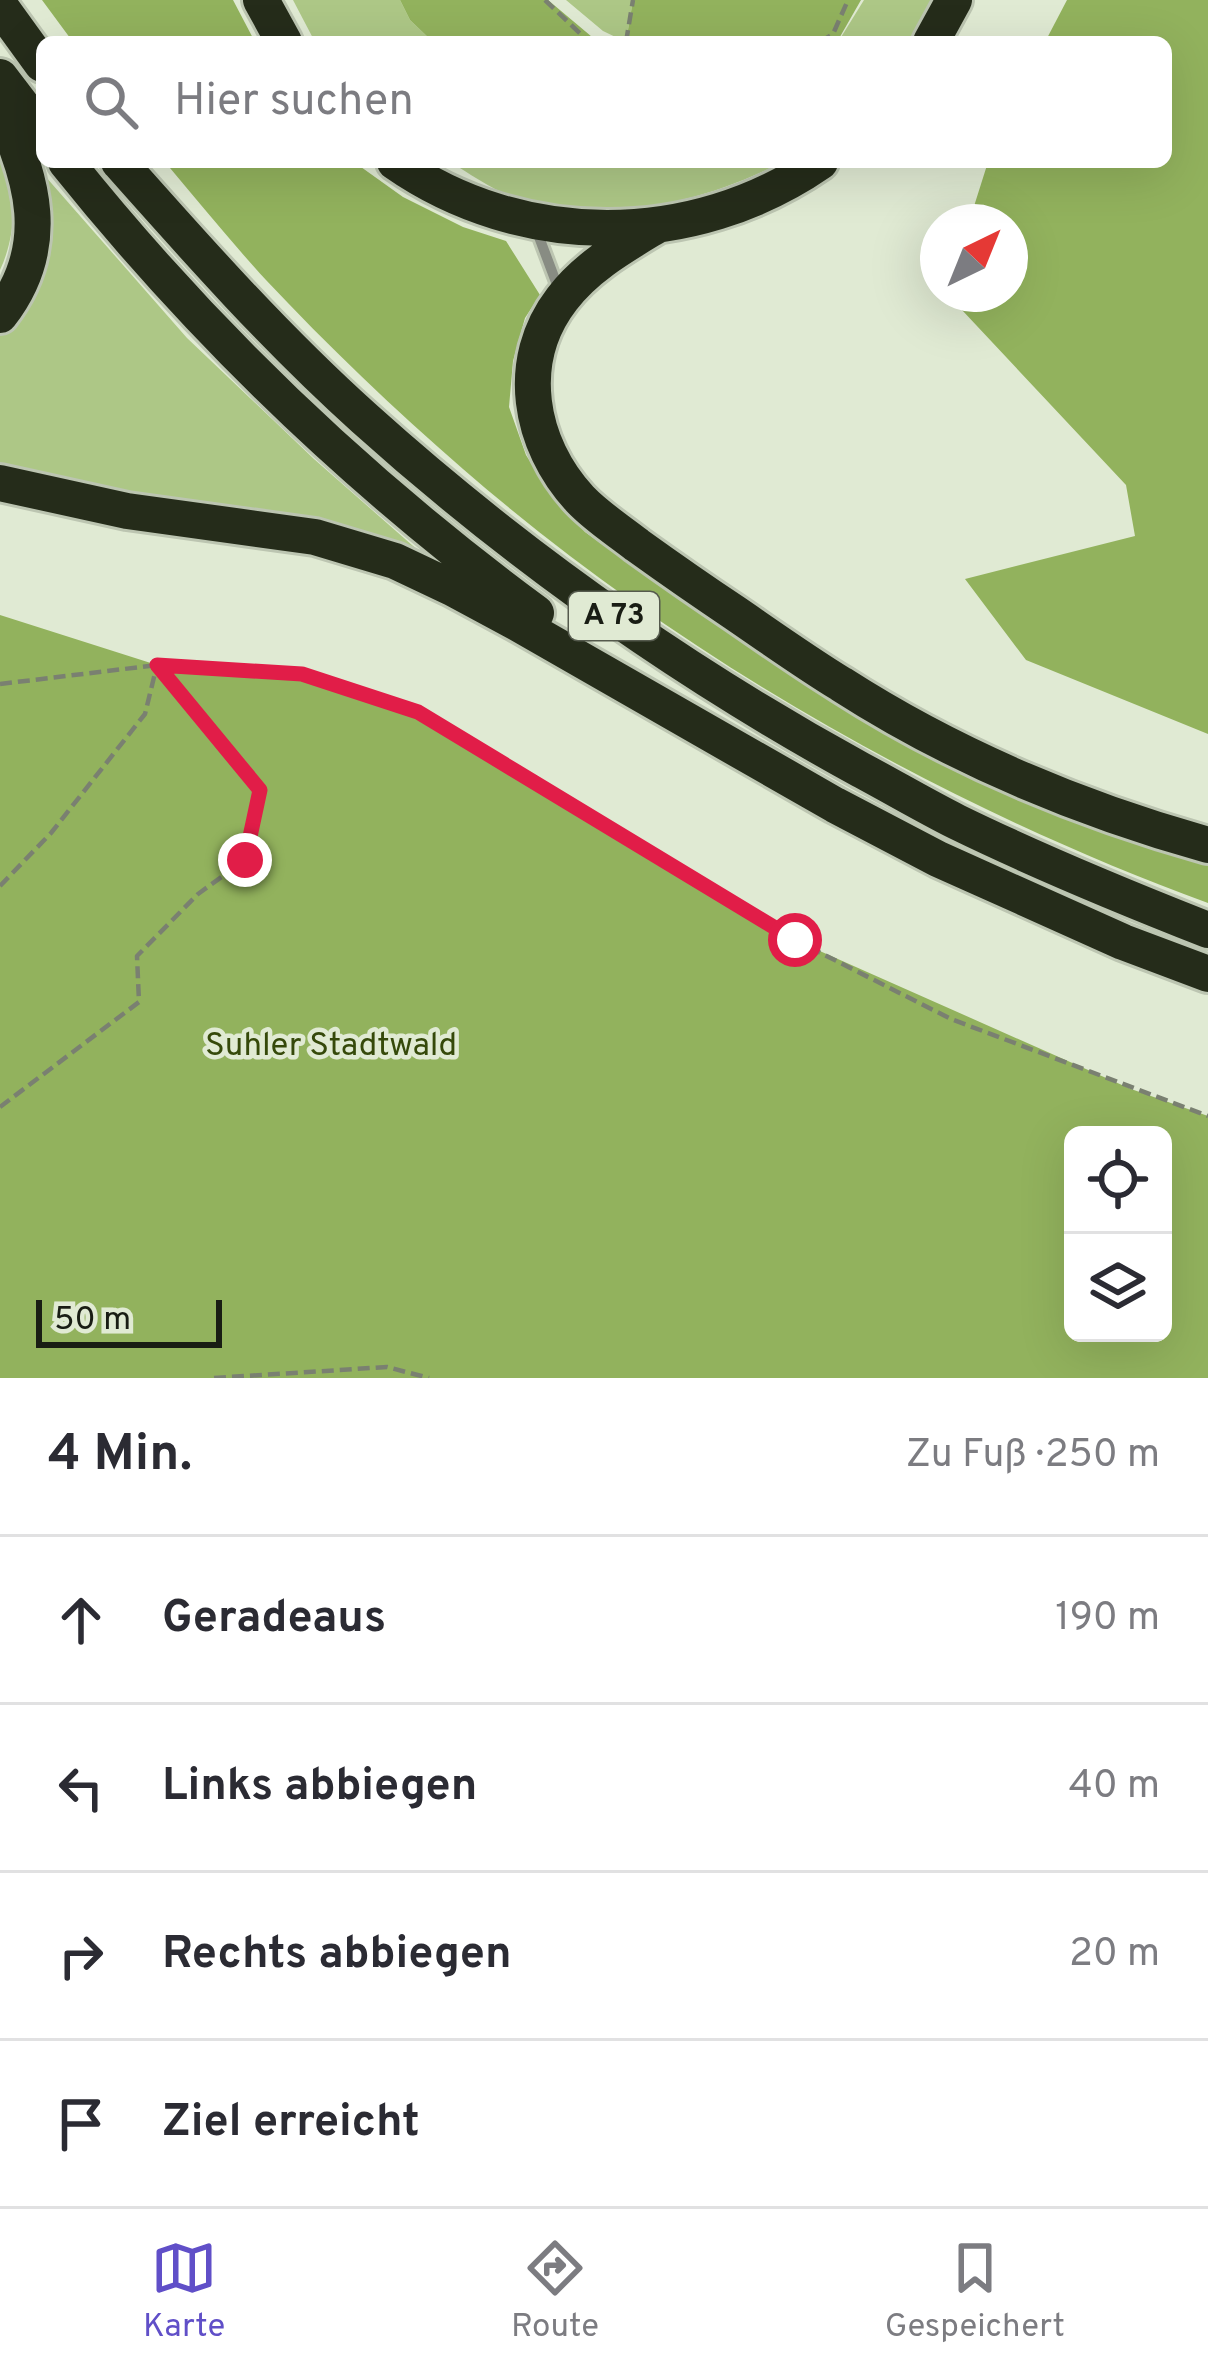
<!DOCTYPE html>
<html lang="de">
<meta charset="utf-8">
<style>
body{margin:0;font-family:Overpass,sans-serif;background:#f7f7f7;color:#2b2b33}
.controls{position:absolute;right:36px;bottom:36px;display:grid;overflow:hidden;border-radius:18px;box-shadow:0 12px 48px #0002}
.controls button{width:108px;height:108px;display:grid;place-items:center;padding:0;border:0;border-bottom:3px solid #e1e1e2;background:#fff;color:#2b2b33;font:60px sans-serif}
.compass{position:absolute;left:920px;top:204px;width:108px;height:108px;border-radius:50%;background:#fff;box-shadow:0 12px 48px #0002;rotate:43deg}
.scale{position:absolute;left:36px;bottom:30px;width:186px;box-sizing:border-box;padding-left:12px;border:6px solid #191d14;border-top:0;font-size:33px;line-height:42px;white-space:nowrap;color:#191d14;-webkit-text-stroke:9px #e0ead3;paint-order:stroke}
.stop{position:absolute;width:36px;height:36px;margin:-27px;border:9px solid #e11d48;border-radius:50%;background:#fff}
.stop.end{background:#e11d48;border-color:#fff;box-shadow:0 3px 12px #0008}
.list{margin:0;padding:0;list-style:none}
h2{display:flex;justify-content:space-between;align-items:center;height:156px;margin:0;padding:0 48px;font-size:51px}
h2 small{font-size:39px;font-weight:400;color:#7c7c81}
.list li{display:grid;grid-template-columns:78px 1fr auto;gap:36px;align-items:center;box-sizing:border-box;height:168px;padding:0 48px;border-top:3px solid #e1e1e2}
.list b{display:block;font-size:45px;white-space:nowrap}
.list em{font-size:39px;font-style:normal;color:#7c7c81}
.icon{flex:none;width:66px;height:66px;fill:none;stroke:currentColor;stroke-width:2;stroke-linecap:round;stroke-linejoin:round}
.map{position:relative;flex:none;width:1208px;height:1378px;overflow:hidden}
.search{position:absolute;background:#fff;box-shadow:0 12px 48px #0002;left:36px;right:36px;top:36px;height:132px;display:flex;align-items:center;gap:30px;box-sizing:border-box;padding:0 42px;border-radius:18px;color:#7c7c81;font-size:45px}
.sheet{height:828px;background:#fff}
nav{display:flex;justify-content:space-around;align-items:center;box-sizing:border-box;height:168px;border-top:3px solid #e1e1e2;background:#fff;font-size:33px;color:#7c7c81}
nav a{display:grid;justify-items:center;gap:6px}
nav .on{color:#604fc8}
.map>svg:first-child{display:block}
.green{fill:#adc786}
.forest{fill:#92b25d;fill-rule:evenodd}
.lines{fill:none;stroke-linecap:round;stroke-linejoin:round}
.lane-casing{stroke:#bcc5b1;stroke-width:16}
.highway-casing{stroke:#bcc5b1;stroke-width:42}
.path{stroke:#7a8071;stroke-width:4.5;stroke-dasharray:12 6;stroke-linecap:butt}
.lane{stroke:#888c83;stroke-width:10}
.highway{stroke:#252c1a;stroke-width:36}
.route{stroke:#e11d48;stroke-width:15}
.labels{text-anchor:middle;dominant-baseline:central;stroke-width:9;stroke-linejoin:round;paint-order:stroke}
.shield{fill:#e0ead3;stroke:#555a4d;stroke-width:3}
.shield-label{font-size:30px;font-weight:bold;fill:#191d14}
.park-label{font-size:33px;fill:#35490a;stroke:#e0ead3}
</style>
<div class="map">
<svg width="1208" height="1378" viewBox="0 0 1208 1378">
<rect width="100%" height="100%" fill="#e0ead3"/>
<path class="green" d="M293 0H400L410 20 433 42H315Z
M566 0H633L626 42 603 31Z
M864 0H941L919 42H838Z
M0 147C19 183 17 234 0 270Z
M450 162H783C709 199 633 219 550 205 539 203 525 203 514 198 492 189 470 174 450 162Z
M38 168 187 338 314 459 429 560 0 473V326Z"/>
<path class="forest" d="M42 0H233L255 42H73Z
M400 0H548L598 42H433L410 20Z
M633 0H861L837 42H626Z
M1067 0H1208V734L1026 660 965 579 1135 536 1126 485 947 294H1010V222H969L988 162H1166V42H1045Z
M165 162H354L403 197 463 227 506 241 540 295 525 318 513 361 509 407 526 455 552 496 585 532 668 591 835 693 1208 857V903C943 806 677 655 463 469 395 410 327 345 266 280 231 242 198 201 165 162Z
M0 615 157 665 302 675 418 712 795 940 1131 1089 1208 1116V1378H0ZM1073 1135H1163V1333H1073Z"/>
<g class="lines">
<g class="lane-casing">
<path id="lane" d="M536 229 559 290"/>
</g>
<g class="highway-casing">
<path id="highway" d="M261 0 284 42
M0 6 42 64
M931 42 954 0
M0 77 42 132
M0 108C33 178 53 247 0 315
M66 162C202 332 361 484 536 613
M119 162C198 251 276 339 364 418 515 554 684 673 861 770 893 787 925 806 957 822 1039 862 1124 897 1208 930
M395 162C521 250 693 250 820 162
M656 226C623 246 586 267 562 299 514 361 529 444 580 499 597 517 618 530 637 545 669 568 702 591 735 613 770 637 805 662 841 684 953 756 1080 809 1208 845
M0 483 127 511 315 537 395 561 452 588 517 623 835 805 938 859 1123 942 1208 974"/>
</g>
<path class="path" d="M545 0 589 42
M626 42 633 0
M820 42 833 34 848 0
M0 684 157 665 302 675 418 712 795 940 951 1019 1208 1116
M0 886 51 833 145 714 157 665
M0 1107 139 1002 137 956 198 894 245 860 260 790 157 665
M214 1378 387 1367 429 1378"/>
<use href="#lane" class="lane"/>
<use href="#highway" class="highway"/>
</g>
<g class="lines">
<path class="route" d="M245 860 260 790 157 665 302 674 418 712 795 940"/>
</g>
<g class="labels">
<rect class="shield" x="569" y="592" width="90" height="48" rx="9"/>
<g class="shield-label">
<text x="614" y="616">A 73</text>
</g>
<g class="park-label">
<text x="331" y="1047">Suhler Stadtwald</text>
</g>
</g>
</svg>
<div class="controls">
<button><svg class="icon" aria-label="locate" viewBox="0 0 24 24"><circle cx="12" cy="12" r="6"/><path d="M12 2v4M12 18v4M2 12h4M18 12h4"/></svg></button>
<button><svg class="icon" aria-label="layers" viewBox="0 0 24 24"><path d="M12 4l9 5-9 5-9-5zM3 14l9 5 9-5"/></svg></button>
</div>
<svg class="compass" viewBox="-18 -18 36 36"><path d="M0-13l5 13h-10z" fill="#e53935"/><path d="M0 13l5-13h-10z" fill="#7c7c81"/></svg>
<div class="scale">50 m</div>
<div class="stop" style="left:795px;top:940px"></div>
<div class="stop end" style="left:245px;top:860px"></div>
<div class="search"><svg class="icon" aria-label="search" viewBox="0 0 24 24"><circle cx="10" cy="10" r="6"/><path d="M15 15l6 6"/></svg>Hier suchen</div>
</div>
<section class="sheet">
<h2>4 Min.<small>Zu Fuß · 250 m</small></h2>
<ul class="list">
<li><svg class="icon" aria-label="ahead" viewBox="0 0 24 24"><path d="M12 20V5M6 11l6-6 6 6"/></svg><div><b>Geradeaus</b></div><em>190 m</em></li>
<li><svg class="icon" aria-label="left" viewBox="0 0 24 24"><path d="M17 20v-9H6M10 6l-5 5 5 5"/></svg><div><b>Links abbiegen</b></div><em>40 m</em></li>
<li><svg class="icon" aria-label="right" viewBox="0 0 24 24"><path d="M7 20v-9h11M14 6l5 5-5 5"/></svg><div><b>Rechts abbiegen</b></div><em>20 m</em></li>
<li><svg class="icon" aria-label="arrive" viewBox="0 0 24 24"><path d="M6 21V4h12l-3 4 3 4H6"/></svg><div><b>Ziel erreicht</b></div></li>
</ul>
</section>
<nav>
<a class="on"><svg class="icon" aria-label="map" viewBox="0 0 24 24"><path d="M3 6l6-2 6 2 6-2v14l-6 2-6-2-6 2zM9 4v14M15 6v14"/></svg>Karte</a>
<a><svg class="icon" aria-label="directions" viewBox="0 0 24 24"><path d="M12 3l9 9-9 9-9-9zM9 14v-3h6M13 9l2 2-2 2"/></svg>Route</a>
<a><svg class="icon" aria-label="saved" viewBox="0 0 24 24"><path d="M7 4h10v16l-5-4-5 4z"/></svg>Gespeichert</a>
</nav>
